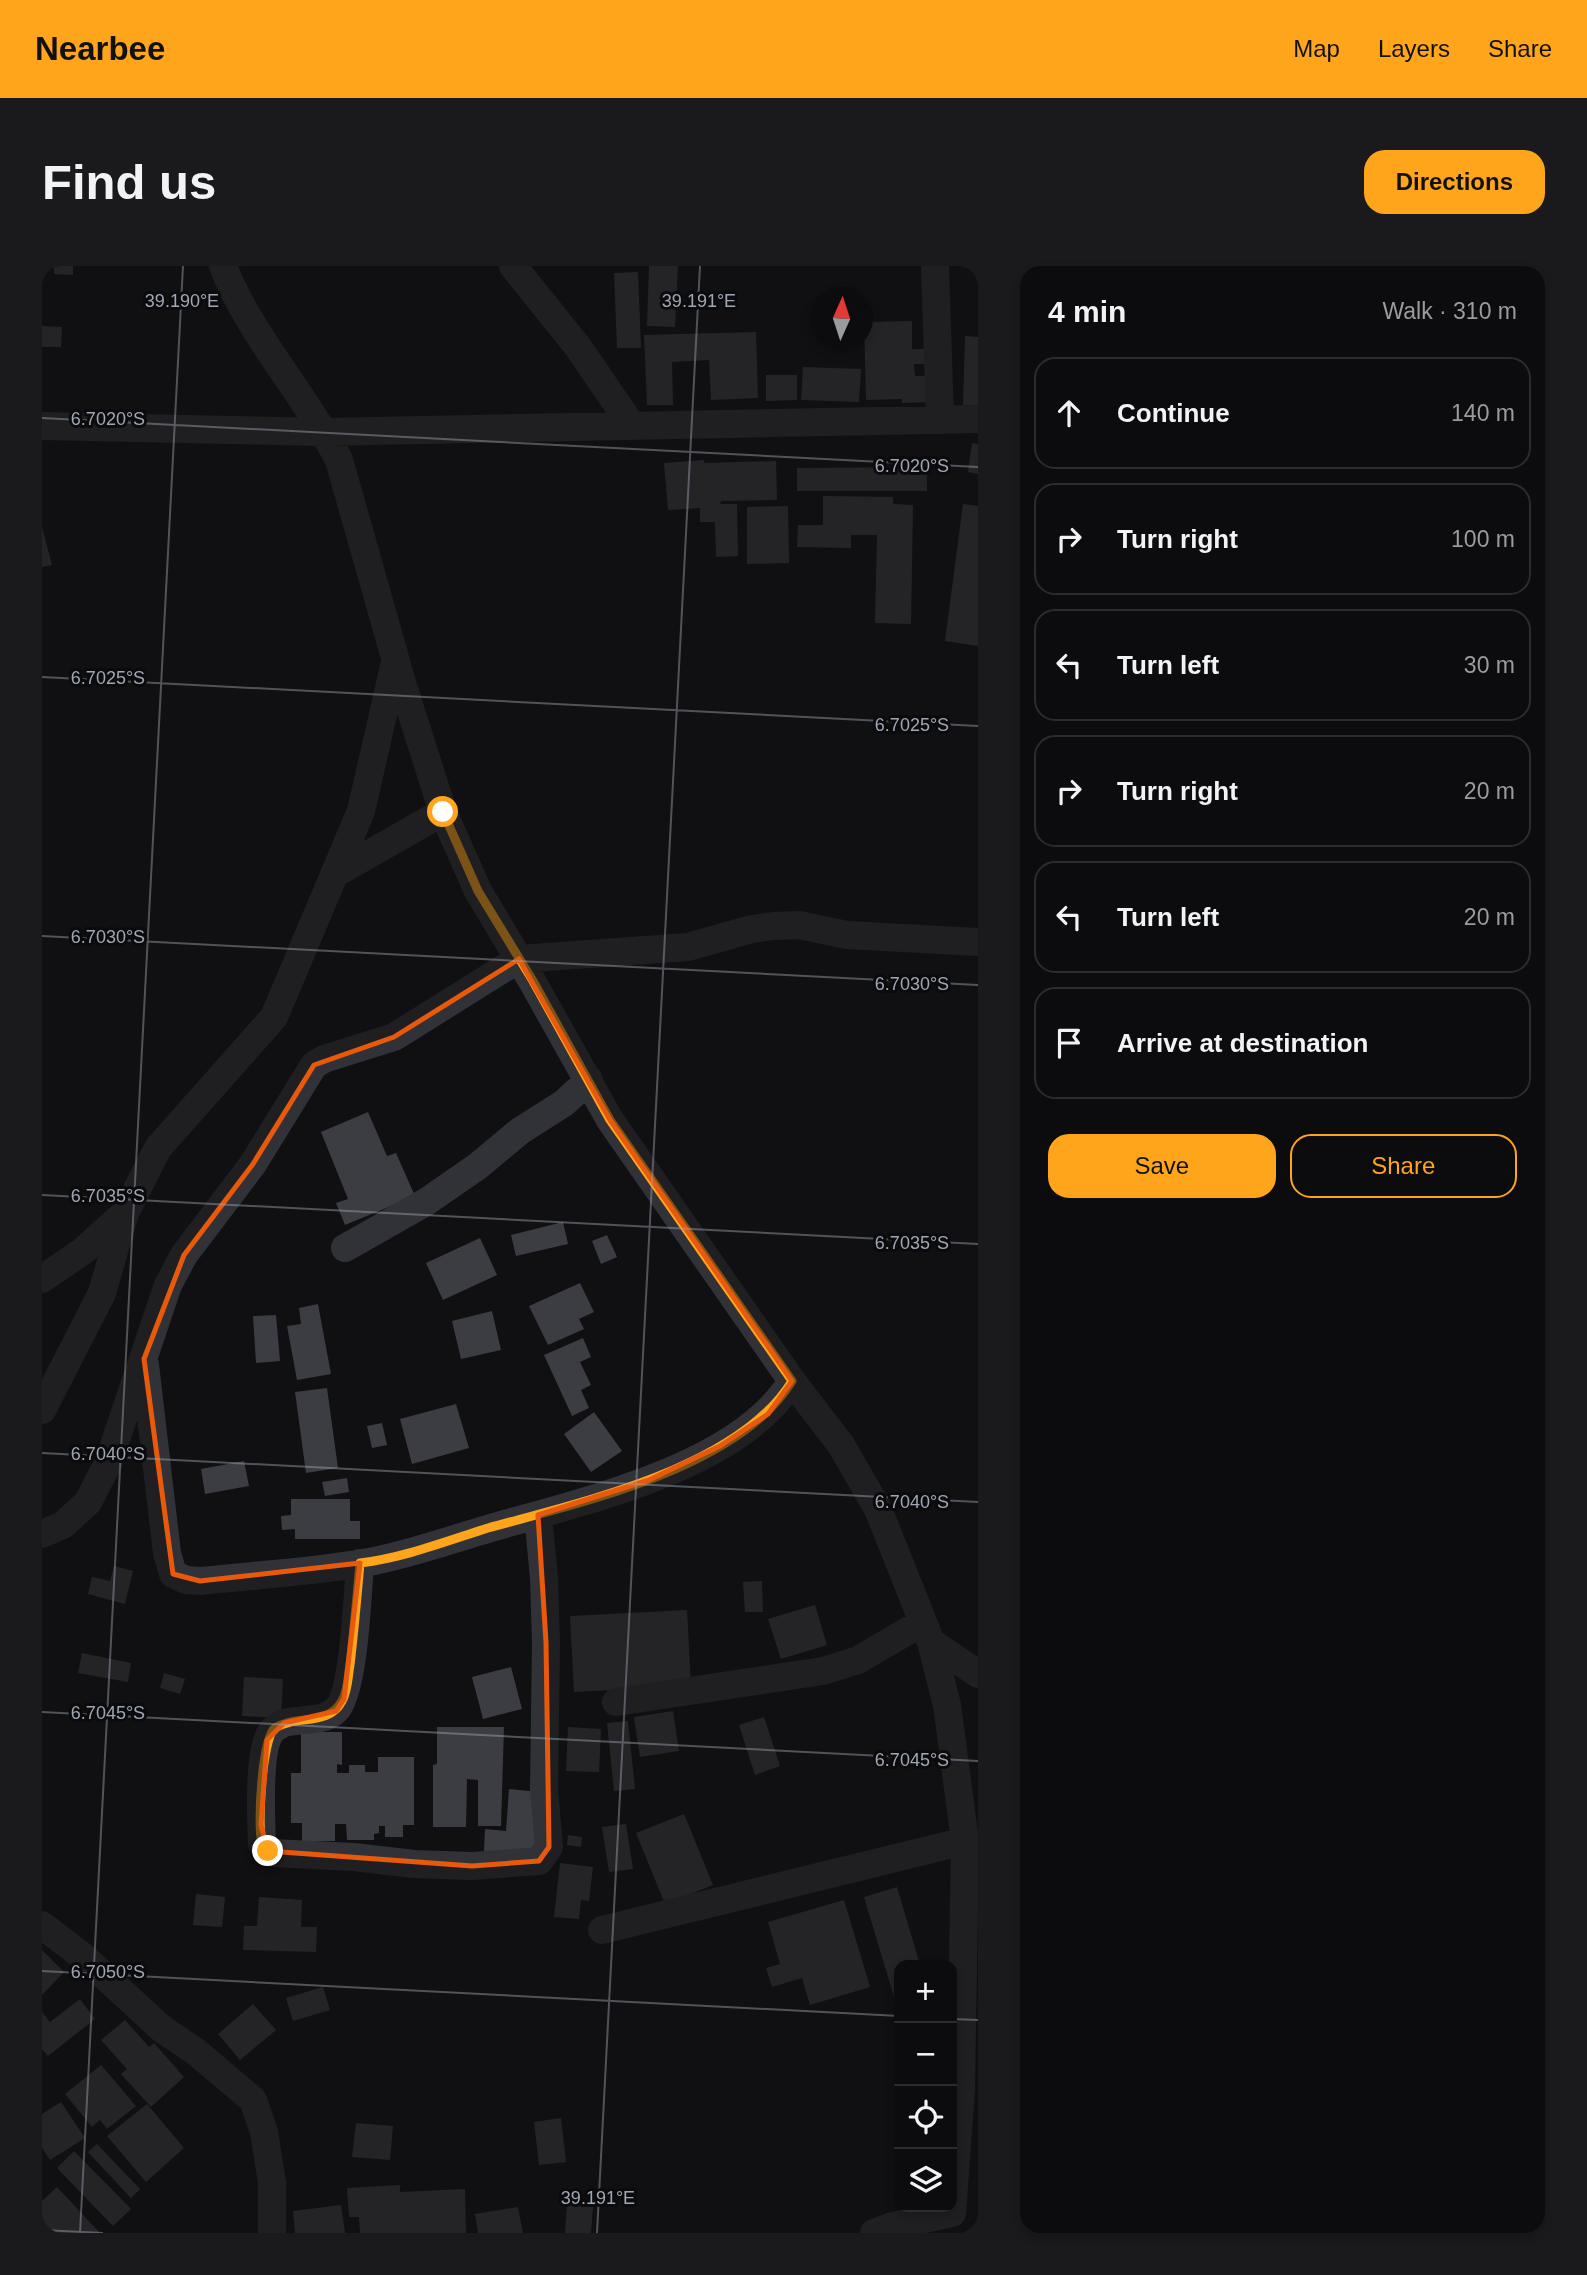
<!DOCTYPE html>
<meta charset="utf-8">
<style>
body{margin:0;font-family:Arial,sans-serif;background:#1a1a1c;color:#f1f3f6}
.controls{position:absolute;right:21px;bottom:21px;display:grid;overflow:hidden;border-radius:14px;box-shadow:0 4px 10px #0003}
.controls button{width:63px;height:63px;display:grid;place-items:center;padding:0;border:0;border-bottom:2px solid #2c2c2e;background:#0c0c0e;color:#f1f3f6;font:35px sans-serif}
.compass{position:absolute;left:768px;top:21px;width:63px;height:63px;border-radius:50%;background:#0c0c0e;box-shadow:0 4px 10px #0003;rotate:3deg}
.stop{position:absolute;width:21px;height:21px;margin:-16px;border:5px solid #fea51c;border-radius:50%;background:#fff}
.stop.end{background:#fea51c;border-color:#fff;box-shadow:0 2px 7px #0008}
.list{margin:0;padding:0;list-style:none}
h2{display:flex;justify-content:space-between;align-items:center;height:91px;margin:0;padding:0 28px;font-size:30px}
h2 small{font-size:23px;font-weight:400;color:#9a9b9e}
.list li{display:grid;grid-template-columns:46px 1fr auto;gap:21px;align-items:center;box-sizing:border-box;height:112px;margin:0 14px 14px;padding:0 14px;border:2px solid #2c2c2e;border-radius:21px}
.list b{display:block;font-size:26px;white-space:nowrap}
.list em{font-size:23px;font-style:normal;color:#9a9b9e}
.actions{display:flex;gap:14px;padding:21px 28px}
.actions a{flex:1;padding:16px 0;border:2px solid #fea51c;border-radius:21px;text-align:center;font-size:24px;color:#fea51c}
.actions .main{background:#fea51c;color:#111}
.icon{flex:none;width:38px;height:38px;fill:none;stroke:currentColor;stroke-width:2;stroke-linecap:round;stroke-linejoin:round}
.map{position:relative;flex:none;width:936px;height:1967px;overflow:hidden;border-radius:21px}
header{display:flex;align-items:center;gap:42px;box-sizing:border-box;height:98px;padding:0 35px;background:#fea51c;color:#111}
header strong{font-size:33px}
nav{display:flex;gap:38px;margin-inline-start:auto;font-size:24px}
.intro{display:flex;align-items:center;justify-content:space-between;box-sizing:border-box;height:168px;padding:0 42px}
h1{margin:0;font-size:49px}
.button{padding:18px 32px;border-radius:21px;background:#fea51c;color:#111;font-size:24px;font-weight:700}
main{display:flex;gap:42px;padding:0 42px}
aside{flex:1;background:#0c0c0e;border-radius:21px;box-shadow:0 4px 10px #0003}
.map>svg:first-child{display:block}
.building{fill:#3c3d42}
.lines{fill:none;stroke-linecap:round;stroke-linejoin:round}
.street{stroke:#313237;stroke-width:28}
.route{stroke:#fea51c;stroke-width:9}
.marked{fill:none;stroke:#e8590c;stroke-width:5;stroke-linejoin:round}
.ticks{fill:none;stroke:#a0a7b4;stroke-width:2;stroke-opacity:0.45}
.ticks-label{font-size:18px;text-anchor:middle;fill:#a0a7b4;stroke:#0b0b0d;stroke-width:6;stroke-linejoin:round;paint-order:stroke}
</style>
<header>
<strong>Nearbee</strong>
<nav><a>Map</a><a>Layers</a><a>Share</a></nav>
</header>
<div class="intro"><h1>Find us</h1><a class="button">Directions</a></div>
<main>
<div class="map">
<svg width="936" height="1967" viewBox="0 0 936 1967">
<rect width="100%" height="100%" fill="#101012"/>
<path class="building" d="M12 0H31V9L12 8Z
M607 0H636L633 61 605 60Z
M596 6 599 82H575L572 7Z
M870 55V83H884V98H872L873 110H893V136L860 137V133L824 134 822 56Z
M0 60 20 61 19 81H0Z
M714 66 716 132 669 134 667 94 630 96 631 139H605L602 69Z
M923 70 936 71V139H921Z
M761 101 819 103 817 136 759 134Z
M724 109H755V134L724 135Z
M930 177 936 178V208L926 206Z
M662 194V197L734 195 735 234 679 235 678 238H695L696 290 674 291 673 256H658V242L626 244 622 197Z
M885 201V225H755V202Z
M781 230 851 231V238L871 239 869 358 833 357 835 269H809V282L755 281 756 259H781Z
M921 238 936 240V380L903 375Z
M746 240 747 297 705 298V241Z
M0 261 10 299 0 301Z
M326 846 345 890 354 887 373 930 303 959 294 937 306 933 279 866Z
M521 956 526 978 474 990 469 969Z
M565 969 575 991 559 998 550 975Z
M438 972 455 1009 401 1034 384 997Z
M538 1017 552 1046 537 1053 542 1063 506 1079 487 1040Z
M276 1038 289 1108 255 1114 245 1060 259 1058 257 1042Z
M450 1045 459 1084 419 1093 410 1055Z
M234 1049 238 1095 214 1097 211 1050Z
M541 1072 549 1091 538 1096 549 1119 539 1124 547 1142 530 1150 502 1089Z
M285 1122 296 1202 264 1207 253 1126Z
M414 1138 427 1182 370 1198 358 1153Z
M552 1146 580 1185 549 1206 522 1168Z
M340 1157 345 1179 330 1182 325 1160Z
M202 1195 207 1220 163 1228 159 1203Z
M305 1212 307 1226 283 1230 280 1216Z
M249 1233H308V1255H318V1273H253V1263L240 1264 239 1250 249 1249Z
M72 1300 91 1305 83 1338 46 1328 50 1311 68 1315Z
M720 1315 721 1346H703L701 1316Z
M773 1339 785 1379 739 1393 726 1353Z
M645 1344 649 1420 532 1426 528 1350Z
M40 1387 89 1397 86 1416 36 1407Z
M469 1401 480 1443 441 1453 430 1411Z
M122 1407 143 1413 138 1428 118 1422Z
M202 1411 241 1413 239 1452 200 1450Z
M631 1445 637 1485 598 1491 592 1451Z
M722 1451 738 1500 713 1509 697 1459Z
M586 1455 593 1523 572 1525 565 1457Z
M395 1461H462L459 1560H436V1514L425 1513 424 1561H391V1499L395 1498Z
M526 1461 559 1463 557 1506 524 1505Z
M259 1466H300V1499L295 1498V1507H307V1499H323V1506H336V1491H372V1559H361V1571H343V1560H337V1567L332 1568V1574H305L304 1558H293V1575H260V1557H249V1507H259Z
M467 1523 497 1526 492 1589 442 1585 443 1563 464 1565Z
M642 1548 671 1619 623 1638 594 1567Z
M584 1558 591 1603 567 1606 560 1561Z
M526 1569 540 1571 539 1581 525 1579Z
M518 1597 551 1601 547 1635 539 1634 537 1653 512 1651Z
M855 1621 878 1699H857V1729L852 1731 822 1631Z
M154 1628 183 1631 180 1661 151 1659Z
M217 1631 260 1634 259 1661H275L274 1686 201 1684 202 1660H215Z
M802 1634 828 1721 768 1739 760 1712 730 1721 724 1702 738 1698 726 1656Z
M0 1684 22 1706 0 1729Z
M281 1721 288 1744 251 1755 244 1732Z
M38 1733 53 1753 6 1790 0 1783V1746L8 1756Z
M211 1738 234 1764 198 1794 176 1768Z
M83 1754 107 1781 112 1777 142 1811 109 1841 79 1808 85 1803 59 1774Z
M59 1799 94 1840 65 1863 58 1854 50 1861 23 1828Z
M19 1836 43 1872 8 1894 0 1882V1848Z
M105 1838 142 1882 104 1916 65 1870Z
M519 1852 524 1896 497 1899 492 1856Z
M314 1857 351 1860 348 1894 310 1891Z
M55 1878 98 1923 89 1932 46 1886Z
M32 1885 89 1943 71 1960 15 1902Z
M358 1919V1926L423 1923 424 1967H318L317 1951H307L305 1922Z
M15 1921 58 1967H6L0 1960V1935Z
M299 1939 303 1967H253L251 1945Z
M525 1939 551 1941 549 1967H523Z
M476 1941 481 1967H436L433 1948Z"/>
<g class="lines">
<path class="street" d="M181 0C207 68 263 128 297 194L361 420 401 546 436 625 490 715 568 854 750 1115 799 1179 836 1243 889 1376 905 1439 923 1575 919 1823 910 1947 851 1960 832 1967
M471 0 536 81 590 160
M893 0 898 154
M0 160 283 166 936 153
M294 607 401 546
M303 982 384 936 436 900 478 865 522 837 547 814
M0 1013 41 985 83 947
M103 1099 125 1287 131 1308 144 1314 158 1315C214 1309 272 1306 327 1296 370 1288 413 1272 456 1260 546 1234 698 1200 750 1115
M0 1144 60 1027 83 947 116 882 232 751 319 545 353 396
M0 1268 21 1259 46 1236 66 1197 126 1019 142 989 211 898 272 799 282 793 352 771 477 693 646 681 710 663 731 660 757 659 805 669 936 676
M318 1297C316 1324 312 1428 294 1444 281 1457 258 1452 242 1457 238 1459 232 1462 229 1466 216 1484 219 1554 220 1578L230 1587 312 1591 372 1598 430 1600 497 1595 507 1581 502 1523 504 1376 502 1312 496 1249
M889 1376 936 1408
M574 1436 781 1405 816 1394 881 1356
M0 1659 43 1692 120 1763 153 1785 211 1834 222 1866 230 1917V1967
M560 1664 923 1575"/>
</g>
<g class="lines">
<path class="route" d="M226 1585C225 1584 220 1579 220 1577 215 1561 220 1471 233 1462 255 1448 286 1461 300 1435 306 1425 306 1410 308 1399 312 1365 315 1331 318 1297 361 1292 405 1275 446 1262 539 1236 697 1202 750 1115L568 854 491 715 436 625 401 546"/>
</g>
<path d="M0 0H936V1967H0ZM477 693 568 854 750 1115 726 1148 678 1180 607 1214 496 1249 504 1376 507 1581 497 1595 430 1600 226 1585 219 1559 225 1474 242 1457 294 1445 302 1433 318 1297 158 1315 131 1308 102 1093 142 989 211 898 272 799 352 771Z" fill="#101012" fill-opacity=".55" fill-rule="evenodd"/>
<path class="marked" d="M477 693 568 854 750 1115 726 1148 678 1180 607 1214 496 1249 504 1376 507 1581 497 1595 430 1600 226 1585 219 1559 225 1474 242 1457 294 1445 302 1433 318 1297 158 1315 131 1308 102 1093 142 989 211 898 272 799 352 771Z"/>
<path class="ticks" d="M0 152 936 201M0 411 936 460M0 670 936 719M0 929 936 978M0 1187 936 1236M0 1446 936 1495M0 1705 857 1750M910 1753 936 1754M0 1964 61 1967M38 1967 141 0M555 1967 658 0"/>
<g class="ticks-label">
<text x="140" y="41">39.190°E</text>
<text x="657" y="41">39.191°E</text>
<text x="66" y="159">6.7020°S</text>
<text x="870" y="206">6.7020°S</text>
<text x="66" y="418">6.7025°S</text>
<text x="870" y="465">6.7025°S</text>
<text x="66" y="677">6.7030°S</text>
<text x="870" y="724">6.7030°S</text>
<text x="66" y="936">6.7035°S</text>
<text x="870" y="983">6.7035°S</text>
<text x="66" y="1194">6.7040°S</text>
<text x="870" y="1242">6.7040°S</text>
<text x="66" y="1453">6.7045°S</text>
<text x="870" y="1500">6.7045°S</text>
<text x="66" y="1712">6.7050°S</text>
<text x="556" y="1938">39.191°E</text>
</g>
</svg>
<div class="controls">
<button>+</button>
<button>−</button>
<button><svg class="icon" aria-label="locate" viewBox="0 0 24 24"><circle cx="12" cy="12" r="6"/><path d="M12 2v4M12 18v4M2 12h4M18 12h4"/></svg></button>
<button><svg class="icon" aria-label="layers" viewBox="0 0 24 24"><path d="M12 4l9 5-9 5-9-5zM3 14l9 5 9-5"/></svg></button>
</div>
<svg class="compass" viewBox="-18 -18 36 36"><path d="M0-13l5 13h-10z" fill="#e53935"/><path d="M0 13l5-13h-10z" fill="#9a9b9e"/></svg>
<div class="stop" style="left:401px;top:546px"></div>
<div class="stop end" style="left:226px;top:1585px"></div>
</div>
<aside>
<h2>4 min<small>Walk · 310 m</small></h2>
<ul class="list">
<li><svg class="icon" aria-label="ahead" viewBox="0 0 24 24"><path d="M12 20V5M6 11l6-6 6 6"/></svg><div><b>Continue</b></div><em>140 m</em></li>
<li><svg class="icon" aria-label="right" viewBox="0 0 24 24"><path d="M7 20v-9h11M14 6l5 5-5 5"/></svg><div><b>Turn right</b></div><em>100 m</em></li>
<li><svg class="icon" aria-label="left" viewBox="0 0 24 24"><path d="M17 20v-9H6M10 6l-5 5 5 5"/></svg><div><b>Turn left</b></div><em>30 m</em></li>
<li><svg class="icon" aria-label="right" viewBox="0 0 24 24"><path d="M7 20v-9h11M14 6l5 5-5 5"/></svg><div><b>Turn right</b></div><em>20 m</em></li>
<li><svg class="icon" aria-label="left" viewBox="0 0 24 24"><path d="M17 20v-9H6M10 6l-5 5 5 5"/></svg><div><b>Turn left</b></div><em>20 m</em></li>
<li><svg class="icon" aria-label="arrive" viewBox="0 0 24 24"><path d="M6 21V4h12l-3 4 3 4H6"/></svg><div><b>Arrive at destination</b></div></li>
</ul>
<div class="actions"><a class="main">Save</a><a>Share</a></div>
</aside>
</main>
